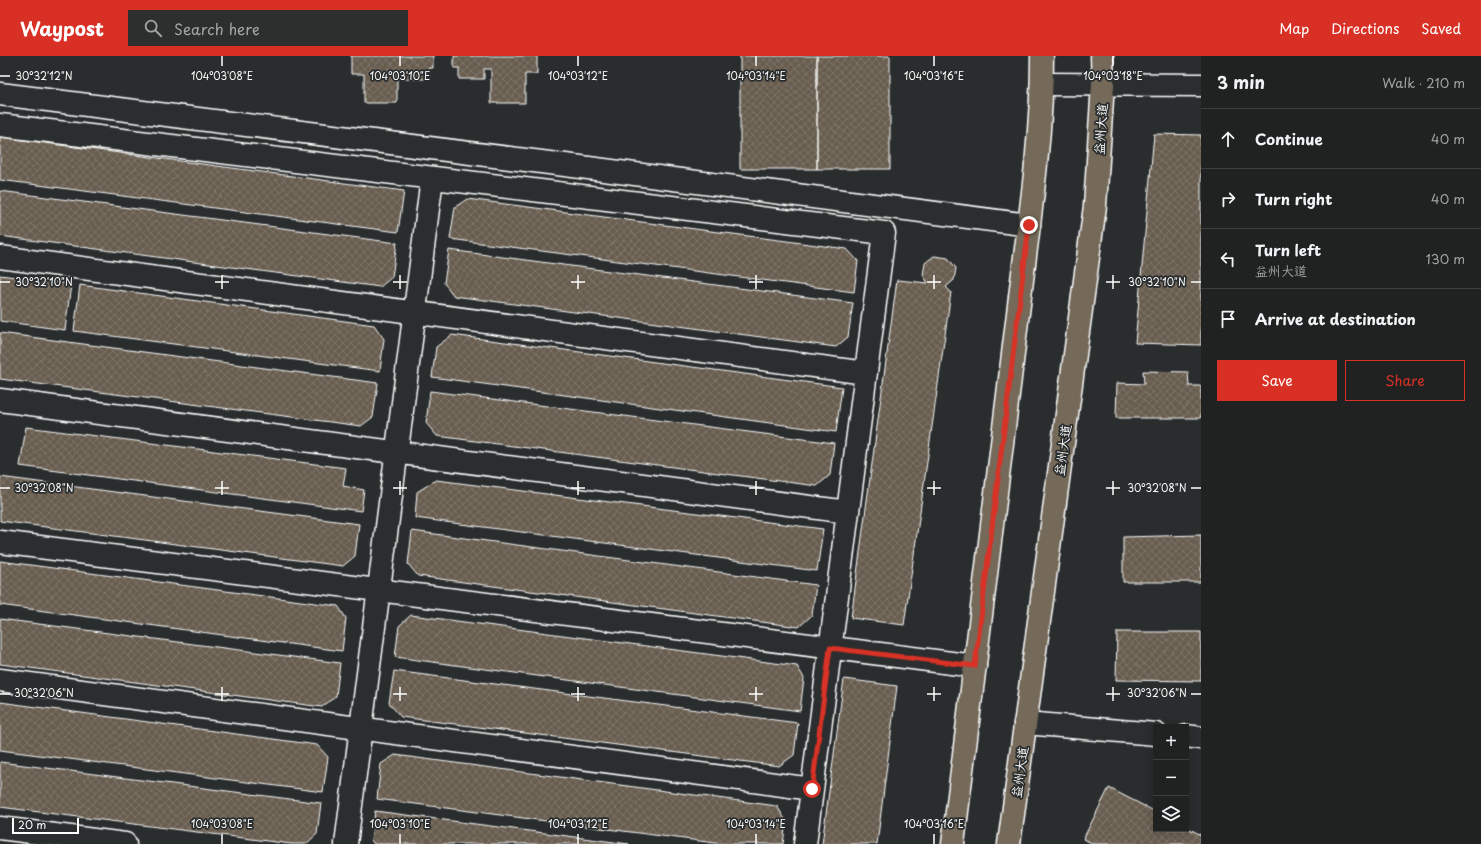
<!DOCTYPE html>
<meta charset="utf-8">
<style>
body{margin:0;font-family:"Playpen Sans","LXGW WenKai TC",sans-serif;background:#2d2f2f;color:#f1f3f6}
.controls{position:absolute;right:12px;bottom:12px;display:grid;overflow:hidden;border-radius:0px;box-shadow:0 2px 10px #0003}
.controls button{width:36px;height:36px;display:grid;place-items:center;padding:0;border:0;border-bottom:1px solid #3d3f40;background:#202222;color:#f1f3f6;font:20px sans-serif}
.scale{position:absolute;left:12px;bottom:10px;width:67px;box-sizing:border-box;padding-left:4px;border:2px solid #fff;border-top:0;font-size:11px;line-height:14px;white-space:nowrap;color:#fff;-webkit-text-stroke:3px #2a2d2e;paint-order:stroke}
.stop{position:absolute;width:12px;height:12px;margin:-9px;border:3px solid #d93025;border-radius:50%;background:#fff}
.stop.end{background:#d93025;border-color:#fff;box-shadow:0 1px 4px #0008}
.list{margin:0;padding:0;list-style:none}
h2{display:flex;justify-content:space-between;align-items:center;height:52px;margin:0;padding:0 16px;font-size:17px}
h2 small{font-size:13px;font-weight:400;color:#a2a4a5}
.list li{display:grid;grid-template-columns:26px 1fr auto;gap:12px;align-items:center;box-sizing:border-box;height:60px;padding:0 16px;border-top:1px solid #3d3f40}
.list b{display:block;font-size:15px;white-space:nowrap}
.list p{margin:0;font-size:13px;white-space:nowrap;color:#a2a4a5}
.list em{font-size:13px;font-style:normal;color:#a2a4a5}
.actions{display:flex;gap:8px;padding:12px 16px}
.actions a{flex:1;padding:9px 0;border:1px solid #d93025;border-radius:0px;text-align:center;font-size:14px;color:#d93025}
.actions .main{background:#d93025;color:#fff}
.icon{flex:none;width:22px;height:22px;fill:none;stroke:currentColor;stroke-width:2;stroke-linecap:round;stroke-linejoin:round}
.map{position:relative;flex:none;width:1201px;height:788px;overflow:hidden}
header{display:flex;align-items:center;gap:24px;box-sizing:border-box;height:56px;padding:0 20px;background:#d93025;color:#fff}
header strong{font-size:19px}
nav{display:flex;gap:22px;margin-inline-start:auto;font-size:14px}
.search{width:280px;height:36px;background:#2d2f2f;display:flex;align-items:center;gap:10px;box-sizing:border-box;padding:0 14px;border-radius:0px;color:#a2a4a5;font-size:15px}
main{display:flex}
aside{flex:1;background:#202222}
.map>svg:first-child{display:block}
.building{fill:url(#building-cross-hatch);stroke:#fff}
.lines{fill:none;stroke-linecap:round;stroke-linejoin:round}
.minor-casing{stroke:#fff;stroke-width:25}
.major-casing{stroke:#fff;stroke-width:25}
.minor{stroke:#2a2d2e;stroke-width:22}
.major{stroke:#746a5a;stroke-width:22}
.route{stroke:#d93025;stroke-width:5}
.ticks{fill:none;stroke:#fff;stroke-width:1.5}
.labels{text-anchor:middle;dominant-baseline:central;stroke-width:3.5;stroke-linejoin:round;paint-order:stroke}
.street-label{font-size:13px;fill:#fff;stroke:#2a2d2e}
.ticks-label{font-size:10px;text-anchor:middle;fill:#fff;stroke:#2a2d2e;stroke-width:3.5;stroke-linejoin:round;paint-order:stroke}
</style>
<header>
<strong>Waypost</strong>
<div class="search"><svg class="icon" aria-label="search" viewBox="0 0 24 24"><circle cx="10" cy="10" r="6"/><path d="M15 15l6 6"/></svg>Search here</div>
<nav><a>Map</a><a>Directions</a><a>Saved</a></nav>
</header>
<main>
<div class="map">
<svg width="1201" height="788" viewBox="0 0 1201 788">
<defs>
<pattern id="building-cross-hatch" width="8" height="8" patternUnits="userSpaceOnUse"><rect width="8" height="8" fill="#675d4f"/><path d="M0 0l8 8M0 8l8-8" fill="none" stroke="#7e7569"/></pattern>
</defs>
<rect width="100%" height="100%" fill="#2a2d2e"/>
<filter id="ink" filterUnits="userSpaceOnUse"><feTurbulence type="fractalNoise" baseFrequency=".025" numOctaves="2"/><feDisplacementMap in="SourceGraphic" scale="8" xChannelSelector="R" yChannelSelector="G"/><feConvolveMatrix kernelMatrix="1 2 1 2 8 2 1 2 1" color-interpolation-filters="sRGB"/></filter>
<g filter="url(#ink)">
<path class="building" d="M351 0H433V12H429V23H402V14H397V47H364V18H351Z
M454 0H537V18H525V47H491V13H484V23H459V12H454Z
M740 0H817V113H740Z
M817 0H890V113H817Z
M1154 78 1201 79V289L1135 287Z
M0 81 404 135 398 176 0 124Z
M0 135 397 187 392 221 380 231 0 180Z
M467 143 847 193 858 205 854 236 450 183 455 151Z
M449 194 853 247 848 281 836 291 454 240 444 227Z
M934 200 948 202 956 212 954 224 946 231 951 236 904 569 851 562 897 224 928 227 923 219 925 207Z
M0 219 71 228 65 274 0 265Z
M80 229 374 269 384 283 380 315 74 275Z
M0 277 378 327 373 361 361 370 0 323Z
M452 279 842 331 836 376 432 321 436 291Z
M1143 315 1188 316 1189 330H1201V362H1116L1117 327 1144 328Z
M430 335 834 387 830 419 817 430 437 380 426 367Z
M26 371 346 412 343 430 364 434 361 455 20 410Z
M0 421 359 468 355 500 343 510 0 465Z
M436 424 823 473 817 515 415 462 417 436Z
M412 475 816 529 812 559 799 571 418 520 408 508Z
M1201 479V526H1123V481Z
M0 505 338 550 346 562 342 595 0 549Z
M411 559 797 610 804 622 800 655 395 601 399 570Z
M0 563 340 607 336 640 322 651 0 608Z
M1117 576H1201V625L1116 624Z
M394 615 798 667 794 699 779 710 401 661 389 647Z
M844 623 897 630 877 788H822Z
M0 646 317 689 328 701 323 736 0 694Z
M395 699 777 750 786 765 783 788H723L377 743 381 708Z
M0 706 321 747 317 778 306 788H291L0 751Z
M1109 732 1156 756V773H1186V771L1201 779V788H1094L1083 783Z
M375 755 629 788H374L371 784Z"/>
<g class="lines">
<g class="minor-casing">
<path id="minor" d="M1042 28 1201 29
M0 38 573 110 1029 169
M0 69 884 177 805 788
M0 201 866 317
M0 344 848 456
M0 486 975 610
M0 624 812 733
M1025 667 1156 678
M1186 680 1201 682
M0 772 125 788
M346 788 432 122"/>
</g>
<g class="major-casing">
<path id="major" d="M953 788 1024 208C1033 139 1042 70 1042 0
M1009 788 1095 150 1103 28 1102 0"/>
</g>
<use href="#minor" class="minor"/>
<use href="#major" class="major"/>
</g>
</g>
<g class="lines" filter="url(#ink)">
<path class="route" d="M812 733 830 592 975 610 1029 169"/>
</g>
<path class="ticks" d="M222 0V10M400 0V10M578 0V10M756 0V10M934 0V10M1113 0V10M0 20H10M222 219V233M400 219V233M578 219V233M756 219V233M934 219V233M1113 219V233M0 226H10M215 226H229M393 226H407M571 226H585M749 226H763M927 226H941M1106 226H1120M1191 226H1201M222 425V439M400 425V439M578 425V439M756 425V439M934 425V439M1113 425V439M0 432H10M215 432H229M393 432H407M571 432H585M749 432H763M927 432H941M1106 432H1120M1191 432H1201M222 631V645M400 631V645M578 631V645M756 631V645M934 631V645M1113 631V645M0 638H10M215 638H229M393 638H407M571 638H585M749 638H763M927 638H941M1106 638H1120M1191 638H1201M222 778V788M400 778V788M578 778V788M756 778V788M934 778V788"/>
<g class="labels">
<g class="street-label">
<text transform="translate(1100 73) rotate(-86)">益州大道</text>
<text transform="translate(1062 394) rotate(-82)">益州大道</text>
<text transform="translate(1019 716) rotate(-82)">益州大道</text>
</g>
</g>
<g class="ticks-label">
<text x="222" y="24">104°03'08"E</text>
<text x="400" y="24">104°03'10"E</text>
<text x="578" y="24">104°03'12"E</text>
<text x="756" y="24">104°03'14"E</text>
<text x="934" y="24">104°03'16"E</text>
<text x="1113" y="24">104°03'18"E</text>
<text x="44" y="24">30°32'12"N</text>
<text x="44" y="230">30°32'10"N</text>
<text x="1157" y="230">30°32'10"N</text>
<text x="44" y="436">30°32'08"N</text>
<text x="1157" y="436">30°32'08"N</text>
<text x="44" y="641">30°32'06"N</text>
<text x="1157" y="641">30°32'06"N</text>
<text x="222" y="772">104°03'08"E</text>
<text x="400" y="772">104°03'10"E</text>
<text x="578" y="772">104°03'12"E</text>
<text x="756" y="772">104°03'14"E</text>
<text x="934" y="772">104°03'16"E</text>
</g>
</svg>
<div class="controls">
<button>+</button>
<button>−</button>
<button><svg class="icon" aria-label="layers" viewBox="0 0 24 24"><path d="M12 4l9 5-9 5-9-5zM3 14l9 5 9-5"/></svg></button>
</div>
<div class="scale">20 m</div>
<div class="stop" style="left:812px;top:733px"></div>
<div class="stop end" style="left:1029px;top:169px"></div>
</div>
<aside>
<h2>3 min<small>Walk · 210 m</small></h2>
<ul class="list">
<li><svg class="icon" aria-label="ahead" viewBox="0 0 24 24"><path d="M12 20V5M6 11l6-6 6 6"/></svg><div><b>Continue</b></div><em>40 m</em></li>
<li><svg class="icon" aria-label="right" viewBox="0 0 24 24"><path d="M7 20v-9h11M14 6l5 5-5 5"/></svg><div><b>Turn right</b></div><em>40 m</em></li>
<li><svg class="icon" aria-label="left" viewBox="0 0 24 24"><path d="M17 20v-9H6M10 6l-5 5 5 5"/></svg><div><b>Turn left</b><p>益州大道</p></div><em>130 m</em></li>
<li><svg class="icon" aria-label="arrive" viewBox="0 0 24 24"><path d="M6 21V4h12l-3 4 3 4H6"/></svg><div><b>Arrive at destination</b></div></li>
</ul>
<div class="actions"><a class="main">Save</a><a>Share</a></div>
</aside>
</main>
